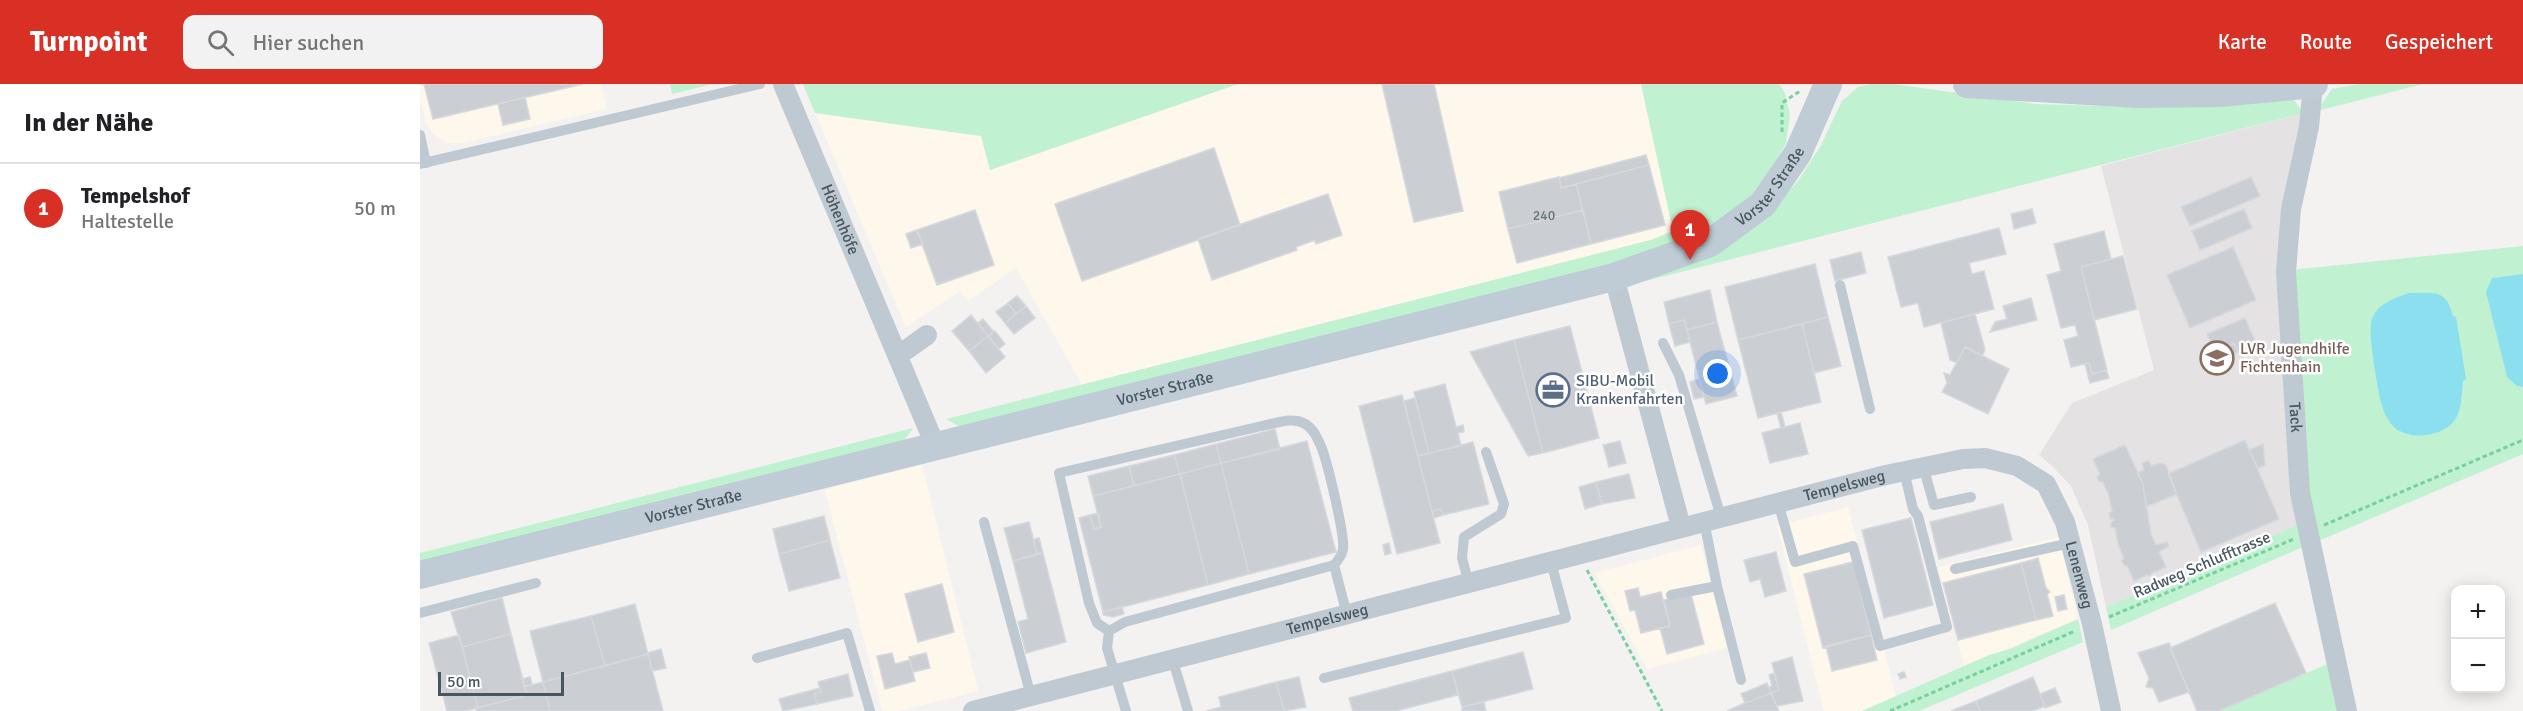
<!DOCTYPE html>
<html lang="de">
<meta charset="utf-8">
<style>
body{margin:0;font-family:Signika,sans-serif;background:#f2f2f2;color:#202124}
.controls{position:absolute;right:18px;bottom:18px;display:grid;overflow:hidden;border-radius:12px;box-shadow:0 3px 15px #0003}
.controls button{width:54px;height:54px;display:grid;place-items:center;padding:0;border:0;border-bottom:2px solid #e0e0e0;background:#fff;color:#202124;font:30px sans-serif}
.scale{position:absolute;left:18px;bottom:15px;width:126px;box-sizing:border-box;padding-left:6px;border:3px solid #485660;border-top:0;font-size:16px;line-height:21px;white-space:nowrap;color:#485660;-webkit-text-stroke:4px #fff;paint-order:stroke}
.you{position:absolute;left:1298px;top:290px;width:21px;height:21px;margin:-15px;border:4px solid #fff;border-radius:50%;background:#1a73e8;box-shadow:0 0 0 9px #1a73e833}
.badge{display:grid;place-items:center;width:39px;height:39px;border-radius:50%;background:#d93025;color:#fff;font-size:20px;font-weight:700}
.pin{position:absolute;translate:-50% -50px;filter:drop-shadow(0 2px 3px #0008)}
.pin::after{content:'';position:absolute;top:32px;width:21px;height:18px;background:inherit;clip-path:polygon(0 0,100% 0,50% 100%)}
.list{margin:0;padding:0;list-style:none}
h2{display:flex;justify-content:space-between;align-items:center;height:78px;margin:0;padding:0 24px;font-size:26px}
h2 small{font-size:20px;font-weight:400;color:#757577}
.list li{display:grid;grid-template-columns:39px 1fr auto;gap:18px;align-items:center;box-sizing:border-box;height:90px;padding:0 24px;border-top:2px solid #e0e0e0}
.list b{display:block;font-size:22px;white-space:nowrap}
.list p{margin:0;font-size:20px;white-space:nowrap;color:#757577}
.list em{font-size:20px;font-style:normal;color:#757577}
.icon{flex:none;width:33px;height:33px;fill:none;stroke:currentColor;stroke-width:2;stroke-linecap:round;stroke-linejoin:round}
.map{position:relative;flex:none;width:2103px;height:627px;overflow:hidden}
header{display:flex;align-items:center;gap:36px;box-sizing:border-box;height:84px;padding:0 30px;background:#d93025;color:#fff}
header strong{font-size:28px}
nav{display:flex;gap:33px;margin-inline-start:auto;font-size:21px}
.search{width:420px;height:54px;background:#f2f2f2;display:flex;align-items:center;gap:15px;box-sizing:border-box;padding:0 21px;border-radius:12px;color:#757577;font-size:22px}
main{display:flex}
aside{flex:1;background:#fff}
.map>svg:first-child{display:block}
.commercial{fill:#fdf7ec}
.education{fill:#e5e2e3}
.green{fill:#c0f1d0;fill-rule:evenodd}
.water{fill:#8cdfef}
.building{fill:#cbcfd4;stroke:#d5d8dd;stroke-width:1.5}
.lines{fill:none;stroke-linecap:round;stroke-linejoin:round}
.path{stroke:#77d0a0;stroke-width:3;stroke-dasharray:4.5 3;stroke-linecap:butt}
.lane{stroke:#bfc9d1;stroke-width:10}
.street{stroke:#bfc9d1;stroke-width:20}
.secondary{stroke:#bfcbd5;stroke-width:28}
.labels{text-anchor:middle;dominant-baseline:central;stroke-width:5;stroke-linejoin:round;paint-order:stroke}
.number-label{font-size:14px;fill:#69747d}
.street-label{font-size:16px;fill:#485660;stroke:#fff}
.education-label{font-size:16px;fill:#785e54;stroke:#fff;text-anchor:start}
.service-label{font-size:16px;fill:#4e5e75;stroke:#fff;text-anchor:start}
</style>
<header>
<strong>Turnpoint</strong>
<div class="search"><svg class="icon" aria-label="search" viewBox="0 0 24 24"><circle cx="10" cy="10" r="6"/><path d="M15 15l6 6"/></svg>Hier suchen</div>
<nav><a>Karte</a><a>Route</a><a>Gespeichert</a></nav>
</header>
<main>
<aside>
<h2>In der Nähe<small></small></h2>
<ul class="list">
<li><span class="badge">1</span><div><b>Tempelshof</b><p>Haltestelle</p></div><em>50 m</em></li>
</ul>
</aside>
<div class="map">
<svg width="2103" height="627" viewBox="0 0 2103 627">
<rect width="100%" height="100%" fill="#f4f1f1"/>
<path class="commercial" d="M0 0H181L187 25 42 59H27L13 50 6 39 0 14Z
M818 0H1221L1253 147 1231 156 662 301 596 184 548 217 540 207 486 243 395 29 561 52 571 86Z
M502 381 558 607 479 627H462L405 406Z
M1428 423 1476 613 1442 627H1404L1357 442Z
M1639 453 1658 535 1544 582 1518 483Z
M1281 461 1307 564 1227 585 1175 489Z"/>
<path class="education" d="M1884 29 1867 118 1880 440 1686 523 1668 441 1651 402 1632 382 1619 371 1652 319 1734 286 1681 82Z"/>
<path class="green" d="M250 0H293L252 10Z
M383 0H818L570 86 561 52 395 29Z
M1221 0H1359L1365 9 1370 31 1366 59 1352 85 1331 112 1267 159 1195 183 542 344 526 335 1231 156 1253 147Z
M1450 0H1473L1616 20 1716 23 1873 15 1884 29 1214 200 1352 124 1378 97 1400 63 1422 17 1438 3Z
M1939 0H2003L1897 27 1912 5Z
M2103 162V190L2072 194 2097 302 2103 303V370L1896 458 1889 426 1871 186ZM2030 221 2043 297 2042 316 2010 350C2003 350 1993 352 1986 350 1955 342 1954 267 1950 240Z
M493 344 483 358 0 481V469Z
M1880 440 1922 627H1799L1910 579 1883 463 1691 546 1686 523Z
M1658 535 1663 558 1499 627H1442L1569 571 1590 565Z"/>
<path class="water" d="M2103 190V303L2097 302 2087 293 2066 208 2072 194Z
M1989 209C2012 209 2027 204 2033 232L2036 233 2046 295 2043 297C2042 310 2042 326 2034 337 2022 353 1986 358 1972 341 1968 336 1963 327 1962 321 1958 310 1948 247 1951 239 1955 220 1973 215 1989 209Z"/>
<path class="building" d="M4 0H163L13 35Z
M962 0H1014L1043 127 994 138Z
M105 13 110 35 83 41 78 20Z
M794 64 820 141 662 197 635 120Z
M1226 71 1229 81 1141 104 1139 94Z
M1229 81 1245 141 1171 160 1156 100Z
M1139 93 1141 104 1156 100 1163 126 1088 145 1079 108Z
M1831 93 1840 112 1770 142 1761 123Z
M908 110 922 151 896 160 895 156 876 163 877 166 792 196 778 155Z
M1612 125 1616 139 1594 145 1591 130Z
M1824 125 1832 144 1780 166 1772 147Z
M555 126 574 181 517 201 497 146Z
M1163 126 1171 160 1097 179 1088 145Z
M1579 144 1586 170 1549 179 1552 190 1564 187 1574 225 1504 243 1498 219 1481 223 1468 173Z
M497 146 503 160 491 164 486 150Z
M1684 147 1691 175 1661 183 1687 286 1672 290 1669 279 1651 283 1644 256 1658 252 1655 241 1641 244 1627 191 1641 187 1634 160Z
M1813 163 1836 216 1770 244 1747 191Z
M1441 168 1446 189 1415 197 1410 176Z
M1703 172 1717 225 1674 236 1661 183Z
M1395 180 1408 233 1318 256 1305 203Z
M1290 206 1297 238 1267 246 1264 236 1249 240 1244 218Z
M597 212 606 222 596 230 588 219Z
M1611 214 1617 236 1570 248 1575 238 1587 235 1583 222Z
M588 219 596 230 585 239 576 228Z
M606 222 615 234 594 250 585 239Z
M1555 230 1565 266 1562 272 1545 263 1537 279 1530 276 1521 239Z
M551 231 568 252 549 267 532 247Z
M1408 233 1421 282 1394 289 1382 240Z
M1825 234 1836 259 1818 268 1814 259 1795 268 1787 250Z
M563 235 574 248 568 252 558 239Z
M1264 236 1270 258 1255 262 1249 240Z
M1297 238 1317 312 1286 320 1267 246Z
M1382 240 1401 318 1338 334 1318 256Z
M1150 242 1179 354 1123 369 1094 256Z
M575 247 585 260 579 265 568 252Z
M568 252 585 273 566 289 549 267Z
M1094 256 1123 369 1108 372 1050 268Z
M1814 259 1818 268 1799 276 1795 268Z
M1545 263 1589 285 1568 330 1522 308 1527 299 1524 289 1530 291Z
M1669 279 1672 290 1686 286 1689 294 1670 299 1665 280Z
M1279 295 1284 313 1274 315 1270 298Z
M1025 300 1036 343 1043 341 1044 348 1038 349 1041 362 1009 369 994 308Z
M982 311 1020 459 977 470 939 322Z
M995 314 1009 369 998 372 984 317Z
M1361 328 1365 343 1361 344 1357 329Z
M1380 339 1388 370 1350 379 1342 349Z
M855 345 860 365 801 379 796 360Z
M1825 356 1859 435 1781 468 1748 390Z
M887 357 916 468 829 490 801 379Z
M1200 357 1206 379 1189 383 1183 361Z
M1053 358 1069 420 1023 431 1021 425 1012 427 998 372Z
M796 360 801 379 760 390 754 371Z
M1843 360 1845 381 1838 384 1829 366Z
M1705 361 1723 400 1731 450 1736 461 1747 458 1749 462 1739 468 1746 483 1732 489 1730 492 1727 491 1714 497 1707 482 1704 481 1702 477 1704 474 1698 460 1695 444 1691 443V439L1694 436 1690 434 1689 429 1692 427 1689 412 1683 398 1679 397 1677 393 1680 390 1673 375Z
M754 371 760 390 714 402 709 382Z
M1728 377 1732 382 1740 379 1746 381 1757 410 1726 423 1723 400 1717 389 1724 386 1722 379Z
M801 379 829 490 788 501 760 390Z
M709 382 714 402 673 412 668 392Z
M760 390 788 501 683 528 659 434 670 431 674 445 681 443 673 412Z
M1209 390 1215 414 1182 420 1176 398Z
M1176 398 1182 420 1165 425 1159 403Z
M1583 420 1592 456 1519 475 1510 438Z
M1021 425 1023 431 1014 434 1012 427Z
M678 429 681 443 674 445 670 431Z
M404 432 410 456 359 470 353 445Z
M1491 434 1513 521 1464 534 1442 446Z
M609 438 617 470 593 477 584 444Z
M619 454 623 469 617 470 613 456Z
M410 456 420 494 369 507 359 470Z
M969 459 971 469 965 471 963 461Z
M1356 468 1366 507 1345 513 1340 495 1330 498 1324 476Z
M623 469 646 558 606 569 598 538 608 535 593 477Z
M1618 474 1626 504 1630 508 1627 510 1633 532 1616 536 1601 479Z
M1433 478 1451 551 1403 564 1384 490Z
M1601 479 1616 536 1538 556 1523 499Z
M522 500 534 548 498 558 485 510Z
M1218 504 1220 513 1241 508 1250 542 1221 549 1215 526 1210 527 1205 507Z
M1271 510 1284 560 1247 570 1240 544 1250 542 1244 516Z
M1644 511 1647 525 1638 527 1635 513Z
M82 514 91 550 42 563 31 528Z
M1855 519 1886 589 1799 627H1777L1750 564Z
M215 520 228 570 185 582 171 532Z
M702 523 704 530 693 533 683 531V528Z
M171 532 185 582 123 598 110 547Z
M91 550 107 611 58 624 42 563Z
M39 551 58 624 45 627H27L9 559Z
M1451 551 1457 576 1412 587 1406 562Z
M1749 559 1769 608 1739 618 1733 604 1726 603 1729 594 1718 569Z
M241 565 246 584 232 587 228 569Z
M1103 568 1113 605 1042 623 1032 587Z
M472 569 475 580 490 576 495 597 465 605 457 572Z
M506 569 510 584 493 588 489 573Z
M228 570 243 627H130L123 598Z
M1372 573 1383 617 1357 622 1351 609 1359 606 1352 579Z
M1032 587 1038 611 976 627H933L929 614Z
M1484 588 1486 593 1480 595 1478 590Z
M1354 589 1359 606 1351 609 1349 603 1352 602 1349 591Z
M428 590 433 612 397 620 394 610 401 608 398 598Z
M110 593 112 600 104 603 102 595Z
M879 593 886 623 864 627 856 598Z
M1613 593 1625 622 1613 627H1560L1556 617Z
M123 598 130 627H56V624L107 611 104 603Z
M856 598 864 627H786L801 623 799 613Z
M1347 599 1351 609 1325 619 1321 610Z
M400 604 401 608 394 610 397 620 363 627 359 615Z
M1635 604 1641 618 1625 624 1620 610Z
M1351 609 1359 627H1307L1325 619Z
M1556 617 1560 627H1531Z
M1064 618 1066 627H1042V623Z"/>
<g class="lines">
<path class="path" d="M1362 48V19L1380 7
M1904 441 2103 356
M1167 486 1242 627
M1689 533 1874 455
M1470 627 1655 547"/>
<path class="lane" d="M0 51 6 79
M0 80 340 0
M1420 201 1450 325
M1243 259 1259 291 1301 433
M1503 382 1514 421 1551 413
M1358 418 1375 478 1433 462 1460 562 1527 543 1498 432 1493 425 1484 387
M564 438 611 612
M1535 485 1650 459
M1049 500 1042 474 1044 453 1081 430 1084 420 1066 368
M1297 502 1321 596
M1251 511 1297 502 1284 437
M0 529 116 499
M689 547 677 539 669 519 639 389 846 341C857 339 873 333 883 339 891 342 897 353 900 360 907 375 925 451 923 465 922 472 918 476 914 481
M337 574 427 549 450 627
M753 577 768 627
M904 594 1146 534 1131 478
M706 627 687 564 689 547 705 538 914 481 927 531"/>
<g class="street">
<path id="s1" d="M363 0 515 361"/>
<path id="s2" d="M1893 0 1889 43 1871 125 1866 188 1880 409 1927 627"/>
<path d="M1194 193 1261 443"/>
<path d="M479 271 507 251"/>
<path id="s3" d="M553 627 1466 391 1543 375 1565 374 1597 382 1626 400 1645 438 1672 540 1691 627"/>
</g>
<g class="secondary">
<path d="M1547 0 1718 10 1800 9 1894 0"/>
<path id="s4" d="M0 491 1194 193 1290 159 1343 120 1378 69 1408 0"/>
</g>
</g>
<defs>
<g id="school-ring" transform="scale(1.725)"><circle r="9.5" fill="#fff" stroke="#8d6e63" stroke-width="1.5"/><path d="M0-5L7-2L0 1L-7-2ZM-4 1L0 2.5L4 1V4Q0 6-4 4Z" fill="#8d6e63"/></g>
<g id="office-ring" transform="scale(1.725)"><circle r="9.5" fill="#fff" stroke="#5c6f8a" stroke-width="1.5"/><path d="M-6-3h4V-5.5h4V-3h4V5H-6ZM-1-4.5V-3h2v-1.5ZM-6 0V1H6V0Z" fill="#5c6f8a"/></g>
</defs>
<g fill-rule="evenodd">
<use href="#school-ring" x="1797" y="274"/>
<use href="#office-ring" x="1133" y="306"/>
</g>
<g class="labels">
<g class="number-label">
<text x="1124" y="131">240</text>
</g>
<g class="street-label">
<text stroke="none"><textPath href="#s4" startOffset="1416">Vorster Straße</textPath></text>
<text stroke="none"><textPath href="#s1" startOffset="147">Höhenhöfe</textPath></text>
<text stroke="none"><textPath href="#s4" startOffset="768">Vorster Straße</textPath></text>
<text stroke="none"><textPath href="#s2" startOffset="336">Tack</textPath></text>
<text stroke="none"><textPath href="#s3" startOffset="900">Tempelsweg</textPath></text>
<text stroke="none"><textPath href="#s4" startOffset="282">Vorster Straße</textPath></text>
<text transform="translate(1782 481) rotate(-23)">Radweg Schlufftrasse</text>
<text stroke="none"><textPath href="#s3" startOffset="1208">Lenenweg</textPath></text>
<text stroke="none"><textPath href="#s3" startOffset="366">Tempelsweg</textPath></text>
</g>
<g class="education-label">
<text x="1820" y="265">LVR Jugendhilfe<tspan x="1820" dy="18">Fichtenhain</tspan></text>
</g>
<g class="service-label">
<text x="1156" y="297">SIBU-Mobil<tspan x="1156" dy="18">Krankenfahrten</tspan></text>
</g>
</g>
</svg>
<div class="controls">
<button>+</button>
<button>−</button>
</div>
<div class="scale">50 m</div>
<div class="you"></div>
<div class="pin badge" style="left:1270px;top:176px">1</div>
</div>
</main>
